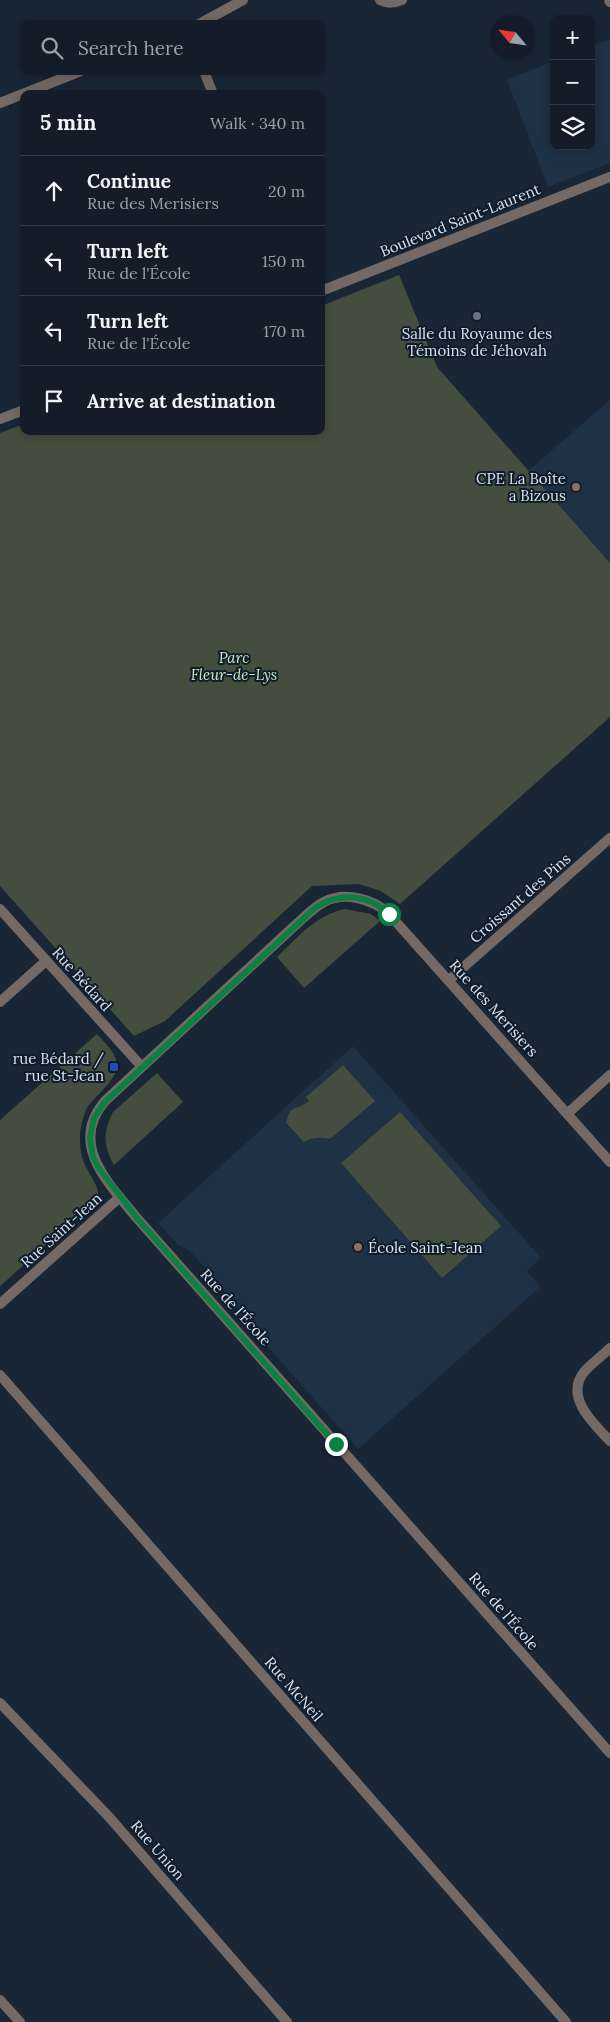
<!DOCTYPE html>
<meta charset="utf-8">
<style>
body{margin:0;font-family:Lora,serif;background:#202934;color:#f1f3f6}
.controls{position:absolute;right:15px;top:15px;display:grid;overflow:hidden;border-radius:10px;box-shadow:0 2px 12px #0003}
.controls button{width:45px;height:45px;display:grid;place-items:center;padding:0;border:0;border-bottom:1px solid #323a45;background:#131c28;color:#f1f3f6;font:25px sans-serif}
.compass{position:absolute;left:490px;top:15px;width:45px;height:45px;border-radius:50%;background:#131c28;box-shadow:0 2px 12px #0003;rotate:299deg}
.stop{position:absolute;width:15px;height:15px;margin:-11px;border:4px solid #0b8043;border-radius:50%;background:#fff}
.stop.end{background:#0b8043;border-color:#fff;box-shadow:0 1px 5px #0008}
.list{margin:0;padding:0;list-style:none}
h2{display:flex;justify-content:space-between;align-items:center;height:65px;margin:0;padding:0 20px;font-size:21px}
h2 small{font-size:16px;font-weight:400;color:#9da1a8}
.list li{display:grid;grid-template-columns:32px 1fr auto;gap:15px;align-items:center;box-sizing:border-box;height:70px;padding:0 20px;border-top:1px solid #323a45}
.list b{display:block;font-size:19px;white-space:nowrap}
.list p{margin:0;font-size:16px;white-space:nowrap;color:#9da1a8}
.list em{font-size:16px;font-style:normal;color:#9da1a8}
.icon{flex:none;width:28px;height:28px;fill:none;stroke:currentColor;stroke-width:2;stroke-linecap:round;stroke-linejoin:round}
.map{position:relative;flex:none;width:610px;height:2022px;overflow:hidden}
.search{position:absolute;background:#131c28;box-shadow:0 2px 12px #0003;left:20px;top:20px;width:305px;height:55px;display:flex;align-items:center;gap:12px;box-sizing:border-box;padding:0 18px;border-radius:10px;color:#9da1a8;font-size:19px}
.panel{position:absolute;background:#131c28;box-shadow:0 2px 12px #0003;left:20px;top:90px;width:305px;height:345px;border-radius:10px}
.map>svg:first-child{display:block}
.built{fill:#1f3145}
.green{fill:#434e3f}
.lines{fill:none;stroke-linecap:round;stroke-linejoin:round}
.minor{stroke:#746964;stroke-width:10}
.tertiary{stroke:#746964;stroke-width:10}
.route{stroke:#0b8043;stroke-width:6}
.worship-dot{fill:#6b7280;stroke:#0f1c2b;stroke-width:2}
.education-dot{fill:#8d6e63;stroke:#0f1c2b;stroke-width:2}
.transit-dot{fill:#1a4fb4;stroke:#0f1c2b;stroke-width:2}
.labels{text-anchor:middle;dominant-baseline:central;stroke-width:4;stroke-linejoin:round;paint-order:stroke}
.street-label{font-size:15px;fill:#d9e2ed;stroke:#0f1c2b}
.poi-label{font-size:15px;fill:#d9e2ed;stroke:#0f1c2b;text-anchor:end}
.park-label{font-size:15px;font-style:italic;fill:#c9ecbc;stroke:#0f1c2b}
</style>
<div class="map">
<svg width="610" height="2022" viewBox="0 0 610 2022">
<rect width="100%" height="100%" fill="#192636"/>
<path class="built" d="M610 39V163L548 187 507 80 554 61V146H591V46Z
M610 400V563L528 471Z
M353 1046 541 1258 527 1271 540 1287 358 1449 241 1316 234 1301 189 1250 178 1245 158 1223Z"/>
<path class="green" d="M399 275 437 367 610 563V717L400 904 381 891 359 884 312 886 165 1021 134 1036 0 886V433L24 424V431H321V306Z
M345 909 371 914 380 921 304 988 277 957C298 937 316 915 345 909Z
M97 1034C104 1042 114 1051 117 1062 121 1077 95 1095 87 1108 80 1122 78 1141 82 1157 86 1174 108 1191 94 1209 89 1216 79 1217 72 1223 48 1243 24 1265 0 1286V1120Z
M343 1065 375 1101 330 1139C320 1137 313 1137 304 1142L286 1123C291 1102 296 1112 309 1101L306 1097Z
M157 1073 183 1102 114 1165C103 1146 103 1131 113 1112Z
M400 1112 501 1226 442 1278 341 1163Z"/>
<g class="lines">
<path class="minor" d="M380 0C388 4 394 3 402 0
M609 0 610 2
M199 24 243 0
M204 71 213 94
M0 103 81 71
M0 909 142 1067
M449 980 610 838
M0 1002 46 961
M567 1114 610 1075
M610 1162 389 914C373 899 345 891 324 902 316 906 309 913 302 919L105 1101C68 1144 109 1184 136 1217L610 1753
M0 1304 120 1197
M610 1348C602 1356 592 1363 584 1372 564 1397 594 1424 610 1441
M0 1375 566 2022
M0 1703 110 1818 287 2022"/>
<path class="tertiary" d="M321 291 610 177
M0 419 24 410
M0 2000 20 2022"/>
</g>
<g class="lines">
<path class="route" d="M336 1444 136 1217 98 1167 93 1157 90 1138 94 1118 105 1102 315 908C339 892 368 894 389 914"/>
</g>
<circle class="worship-dot" cx="477" cy="316" r="5"/>
<g class="education-dot">
<circle cx="576" cy="487" r="5"/>
<circle cx="358" cy="1247" r="5"/>
</g>
<rect class="transit-dot" x="109" y="1062" width="10" height="10" rx="2.5"/>
<g class="labels">
<g class="street-label">
<text transform="translate(460 220) rotate(-22)">Boulevard Saint-Laurent</text>
<text transform="translate(520 898) rotate(-41)">Croissant des Pins</text>
<text transform="translate(82 979) rotate(48)">Rue Bédard</text>
<text transform="translate(494 1008) rotate(48)">Rue des Merisiers</text>
<text transform="translate(61 1230) rotate(-42)">Rue Saint-Jean</text>
<text transform="translate(236 1307) rotate(48)">Rue de l'École</text>
<text transform="translate(504 1611) rotate(49)">Rue de l'École</text>
<text transform="translate(294 1689) rotate(49)">Rue McNeil</text>
<text transform="translate(158 1850) rotate(49)">Rue Union</text>
</g>
<g class="poi-label">
<text x="477" y="333" text-anchor="middle">Salle du Royaume des<tspan x="477" dy="17">Témoins de Jéhovah</tspan></text>
<text x="566" y="478">CPE La Boîte<tspan x="566" dy="17">a Bizous</tspan></text>
<text x="104" y="1058">rue Bédard /<tspan x="104" dy="17">rue St-Jean</tspan></text>
<text x="368" y="1247" text-anchor="start">École Saint-Jean</text>
</g>
<g class="park-label">
<text x="234" y="657">Parc<tspan x="234" dy="17">Fleur-de-Lys</tspan></text>
</g>
</g>
</svg>
<div class="controls">
<button>+</button>
<button>−</button>
<button><svg class="icon" aria-label="layers" viewBox="0 0 24 24"><path d="M12 4l9 5-9 5-9-5zM3 14l9 5 9-5"/></svg></button>
</div>
<svg class="compass" viewBox="-18 -18 36 36"><path d="M0-13l5 13h-10z" fill="#e53935"/><path d="M0 13l5-13h-10z" fill="#9da1a8"/></svg>
<div class="stop" style="left:389px;top:914px"></div>
<div class="stop end" style="left:336px;top:1444px"></div>
<div class="search"><svg class="icon" aria-label="search" viewBox="0 0 24 24"><circle cx="10" cy="10" r="6"/><path d="M15 15l6 6"/></svg>Search here</div>
<section class="panel">
<h2>5 min<small>Walk · 340 m</small></h2>
<ul class="list">
<li><svg class="icon" aria-label="ahead" viewBox="0 0 24 24"><path d="M12 20V5M6 11l6-6 6 6"/></svg><div><b>Continue</b><p>Rue des Merisiers</p></div><em>20 m</em></li>
<li><svg class="icon" aria-label="left" viewBox="0 0 24 24"><path d="M17 20v-9H6M10 6l-5 5 5 5"/></svg><div><b>Turn left</b><p>Rue de l'École</p></div><em>150 m</em></li>
<li><svg class="icon" aria-label="left" viewBox="0 0 24 24"><path d="M17 20v-9H6M10 6l-5 5 5 5"/></svg><div><b>Turn left</b><p>Rue de l'École</p></div><em>170 m</em></li>
<li><svg class="icon" aria-label="arrive" viewBox="0 0 24 24"><path d="M6 21V4h12l-3 4 3 4H6"/></svg><div><b>Arrive at destination</b></div></li>
</ul>
</section>
</div>
